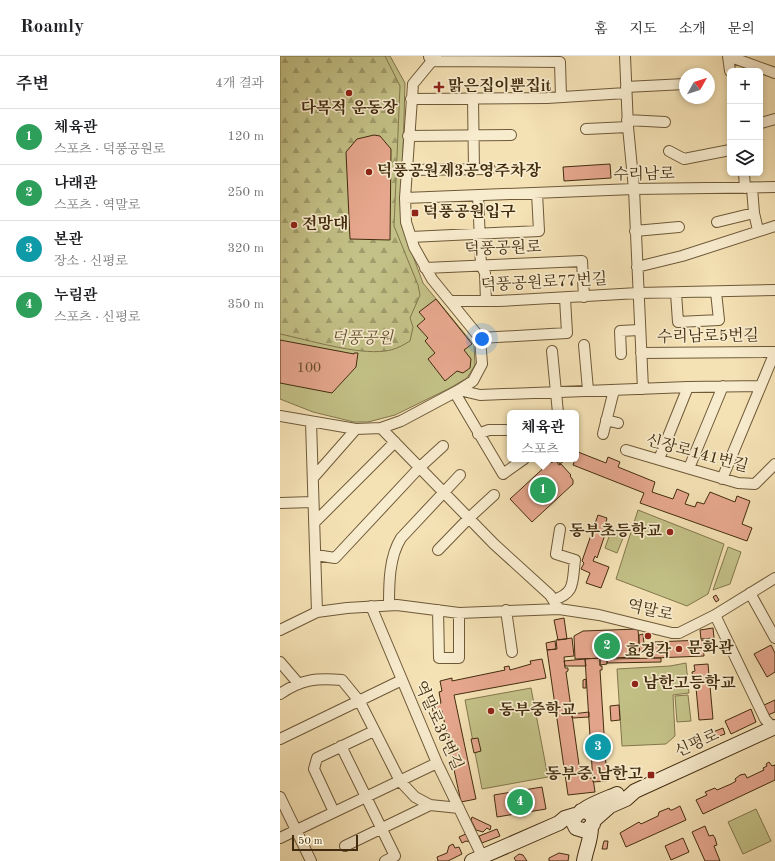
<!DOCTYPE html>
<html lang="ko">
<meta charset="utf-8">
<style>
body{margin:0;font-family:"Old Standard TT","Noto Serif KR",serif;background:#f2f2f2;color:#202124}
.controls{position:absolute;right:12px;top:12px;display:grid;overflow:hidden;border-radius:6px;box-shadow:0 2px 6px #0003}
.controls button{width:36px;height:36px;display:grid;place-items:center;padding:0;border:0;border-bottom:1px solid #e0e0e0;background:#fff;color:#202124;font:20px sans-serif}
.compass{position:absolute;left:399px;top:12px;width:36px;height:36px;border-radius:50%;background:#fff;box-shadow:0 2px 6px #0003;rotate:51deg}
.scale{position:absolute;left:12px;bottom:10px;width:66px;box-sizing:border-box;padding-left:4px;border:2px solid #422c0f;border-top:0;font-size:11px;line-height:14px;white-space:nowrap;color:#422c0f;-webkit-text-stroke:3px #f8ecce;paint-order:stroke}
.you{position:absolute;left:202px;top:283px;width:14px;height:14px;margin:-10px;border:3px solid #fff;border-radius:50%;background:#1a73e8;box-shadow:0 0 0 6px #1a73e833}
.badge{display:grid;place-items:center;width:26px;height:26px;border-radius:50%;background:#8f2418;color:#fff;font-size:13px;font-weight:700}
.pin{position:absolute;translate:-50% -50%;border:2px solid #fff;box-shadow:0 1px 4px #0006}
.popup{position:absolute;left:227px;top:354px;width:72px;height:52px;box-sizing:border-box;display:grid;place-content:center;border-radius:6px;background:#fff;filter:drop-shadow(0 1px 3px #0005);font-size:13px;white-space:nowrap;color:#757577}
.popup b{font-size:15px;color:#202124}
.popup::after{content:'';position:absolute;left:50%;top:100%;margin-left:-8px;border:8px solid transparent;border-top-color:#fff}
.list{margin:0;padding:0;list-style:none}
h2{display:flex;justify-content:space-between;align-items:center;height:52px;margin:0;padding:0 16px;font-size:17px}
h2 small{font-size:13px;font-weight:400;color:#757577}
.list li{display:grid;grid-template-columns:26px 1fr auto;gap:12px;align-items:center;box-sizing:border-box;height:56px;padding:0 16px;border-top:1px solid #e0e0e0}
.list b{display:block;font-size:15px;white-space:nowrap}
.list p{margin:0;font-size:13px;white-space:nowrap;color:#757577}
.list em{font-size:13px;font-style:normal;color:#757577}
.icon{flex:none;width:22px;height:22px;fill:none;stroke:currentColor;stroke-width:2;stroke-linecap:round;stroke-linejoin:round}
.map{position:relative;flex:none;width:495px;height:805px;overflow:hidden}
header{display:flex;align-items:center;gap:24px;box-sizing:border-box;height:56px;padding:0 20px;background:#fff;border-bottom:1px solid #e0e0e0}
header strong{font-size:19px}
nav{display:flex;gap:22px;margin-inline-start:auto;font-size:14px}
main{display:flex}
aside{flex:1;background:#fff}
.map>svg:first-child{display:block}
.green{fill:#c3c187;stroke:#82764b}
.forest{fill:url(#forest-firs);stroke:#82764b}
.building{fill:#e6a78e;stroke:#422c0f}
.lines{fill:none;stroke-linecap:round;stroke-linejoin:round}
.street-casing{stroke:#6e5938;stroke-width:12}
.secondary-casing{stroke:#422c0f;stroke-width:16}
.street{stroke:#f8ecce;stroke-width:10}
.secondary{stroke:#f8ecce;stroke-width:14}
.poi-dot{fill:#8f2418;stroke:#f8ecce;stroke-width:1.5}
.labels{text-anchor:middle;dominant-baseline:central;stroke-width:3.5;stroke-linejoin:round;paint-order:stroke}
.number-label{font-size:14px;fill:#6b4b2f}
.poi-label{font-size:16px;font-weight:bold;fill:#422c0f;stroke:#f8ecce;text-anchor:start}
.street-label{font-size:16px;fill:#422c0f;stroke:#f8ecce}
.park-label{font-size:16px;font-style:italic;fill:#62512d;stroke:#f8ecce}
</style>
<header>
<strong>Roamly</strong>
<nav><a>홈</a><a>지도</a><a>소개</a><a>문의</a></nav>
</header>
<main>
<aside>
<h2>주변<small>4개 결과</small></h2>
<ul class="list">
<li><span class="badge" style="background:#2e9e5b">1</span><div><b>체육관</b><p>스포츠 · 덕풍공원로</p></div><em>120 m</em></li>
<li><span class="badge" style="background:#2e9e5b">2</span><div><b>나래관</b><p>스포츠 · 역말로</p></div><em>250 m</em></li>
<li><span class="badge" style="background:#0f9aa8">3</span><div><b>본관</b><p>장소 · 신평로</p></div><em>320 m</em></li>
<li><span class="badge" style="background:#2e9e5b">4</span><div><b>누림관</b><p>스포츠 · 신평로</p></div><em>350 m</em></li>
</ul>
</aside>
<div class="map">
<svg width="495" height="805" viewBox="0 0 495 805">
<defs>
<pattern id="forest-firs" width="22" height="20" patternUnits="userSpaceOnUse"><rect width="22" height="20" fill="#c3c187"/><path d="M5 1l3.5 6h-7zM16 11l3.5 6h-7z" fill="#a09d6d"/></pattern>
</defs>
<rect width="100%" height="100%" fill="#f4e1b4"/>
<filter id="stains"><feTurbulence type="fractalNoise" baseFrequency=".005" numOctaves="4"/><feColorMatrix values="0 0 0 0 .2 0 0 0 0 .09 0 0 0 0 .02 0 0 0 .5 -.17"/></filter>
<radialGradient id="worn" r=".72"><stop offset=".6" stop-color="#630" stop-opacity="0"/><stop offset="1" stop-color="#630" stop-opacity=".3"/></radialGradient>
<path class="green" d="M0 0H110L125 27 121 168 143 227 194 289 195 309 187 322 170 332 115 359 88 366H74L33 356 0 343Z
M358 454 444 488 428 538 407 550 336 523Z
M332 472 345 477 337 497 325 492Z
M448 491 461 496 450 528 433 534Z
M406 607 409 637 393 639 395 680 386 688 342 690 337 613 390 610Z
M251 632 268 721 202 733 185 644Z
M408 639 411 665 397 666 395 640Z
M476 753 491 785 463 798 448 766Z"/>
<path class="forest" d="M0 0H105L120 30 114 170 138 229 140 239 130 262 133 271 130 285C122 290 114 294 105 295 77 299 29 284 0 278Z"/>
<path class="building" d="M94 79 100 80 111 93 110 184 70 183 66 96 77 83Z
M330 108 331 122 284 125 283 111Z
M10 169a4 4 0 1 1 8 0a4 4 0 1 1-8 0Z
M156 243 192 288 184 294 191 303 190 312 183 317 177 315 165 325 148 303 155 297 145 285 148 282 137 270 145 263 139 256Z
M0 284 74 298V297H78L76 311 52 337 0 327Z
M298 396 326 407 328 401 340 406 338 411 375 426 372 436 393 443 397 433 409 438 405 448 415 451 417 446 424 448 430 436 455 446 457 440 470 445 462 468 472 472 467 485 360 447 364 437 293 409Z
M276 403H284L285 404 280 408Z
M276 405 279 409 281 408 291 419 290 420 293 424V428L252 466 230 443 269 407Z
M318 459 327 462 326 466 329 467 317 502 315 500 313 505 329 511 321 532 306 527 310 517 301 513 304 507 302 505Z
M436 539 439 544 436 546 433 541Z
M284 562 287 583 278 584 274 564Z
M433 572 434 582 421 583 420 574Z
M358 573 360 601 295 603 294 580 303 575Z
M370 577 371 582 366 583 365 578Z
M363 578 364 588 359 589V579Z
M292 582 294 600 284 601 285 612H288V615L286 616 301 723 313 722 315 736 288 739 267 594 277 593 276 584Z
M423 584 424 600 374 602V586Z
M275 585 276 593 267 594 266 587Z
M364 588V596H360L359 589Z
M491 589 495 597V616L487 621 474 598Z
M320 602V610H322V614H320L327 725 313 726 305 603Z
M381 602V606L327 607V603Z
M262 603 266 622 174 639 196 743 181 746 170 695 169 696 167 688 169 687 162 655 153 656 152 649 161 647 159 636 162 635 160 625 172 622V625L225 614 224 611 229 610 230 614 251 608 250 605Z
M305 603 306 610H285L284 605Z
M320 603H327V608L320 609Z
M428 608 433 663 419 664 415 621 413 622 412 616 415 615 414 609Z
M306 623V632H303V624Z
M495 644V656L486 660 482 650Z
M339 649 340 664 331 665 330 650Z
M471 653 476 666 451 678 445 665Z
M309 656V661L292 662V658Z
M443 672 445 678 433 682 431 678H433V676Z
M198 682 201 695 194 697 191 683Z
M489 706 492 710 495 709V724L423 758 416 744 427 739 425 736 435 732 437 734 451 728 456 725 455 723 460 719 465 718 467 722 484 714 483 712 487 710 486 708Z
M262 731 266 753 217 761 214 739Z
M400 750 406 764 346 791 340 777 359 766 361 768 378 760 379 756 389 752 390 754H392Z
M192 761 211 770 210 774 207 772 203 776 196 774 191 764Z
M425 770 429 780 433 779 435 782 437 789 434 790 440 805H425L412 776Z
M217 773 220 780 202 787 199 780Z
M188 777 190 786 186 785 182 787 179 781Z
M403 782 409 796 391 804 385 790Z
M324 785H328L327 793H322Z
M173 788 175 792 179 791 182 798 168 805H158L157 801 167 797 169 790Z
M279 797 289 799 288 805H269V802Z
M239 798 243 799 247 805H236L234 802Z"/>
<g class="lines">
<g class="street-casing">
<path id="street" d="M345 0 348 71 354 133 363 333
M149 1 152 5 280 6 281 41
M450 15 448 0 495 17
M346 31 405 28
M131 43 267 42 346 37
M193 43 194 114
M347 64 385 66
M481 67 495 63
M306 73 348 71
M128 80 231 79
M389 95 404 103 450 94
M126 114 210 113
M464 117 465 132
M472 132 474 157 478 174
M198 139 201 209 205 217 206 245
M125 142 354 133 495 131
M437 166 474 157
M355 175 399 171
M131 181 259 175 257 137
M357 211 402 200 495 170
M145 212 302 205 304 241
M396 237 398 266 439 264 436 236
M171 245H219L358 237 495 234
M200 282 287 277 285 242
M304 289 308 334
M272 295 278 357
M361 297 495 296 442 423
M341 298 340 275 359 274
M179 334 200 339 408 331 481 330
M175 337 223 418 244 403
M0 360 76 373 101 372 121 365 179 334 193 325 202 308 200 282 152 223 134 191 126 166 125 142 133 28 156 0
M326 364 338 367
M31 366 37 556
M101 372 214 488 270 539 279 553
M198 378 209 374H230
M323 378 334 334
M346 394 458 427 475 428 495 408
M379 403 408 331
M409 412 443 330
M33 422 76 373
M0 447 33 446
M34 467 115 386
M158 494 189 462 214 439
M36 499 55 502 139 412 163 390
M470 537 495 582
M273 544C296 537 292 526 295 504L276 498 280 473
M109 549C109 528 109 501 121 482L180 419
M91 550 157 707 202 800
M158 554 159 602H179V557
M226 554 232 596
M435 559 485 663 493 672
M0 574 37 556 67 552 117 549 179 557 279 553 319 559 392 577H399L435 559 495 522
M0 606 18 627
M0 638C22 623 36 622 62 624L80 646 120 725 135 741 150 749 179 752
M0 683 122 624
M61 690 115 800 105 805
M0 741 31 805
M54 756 34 713 37 702 94 675
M0 782 157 707
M65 790 150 749"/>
</g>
<g class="secondary-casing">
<path id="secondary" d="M301 755 308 756 313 761V768L306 775 296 772 293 766C295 753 326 743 337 738
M313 765 330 750 346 743 355 735 495 671
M192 805 279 767 285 762 295 759
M304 805C306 793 311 784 311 771"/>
</g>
<use href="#street" class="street"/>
<use href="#secondary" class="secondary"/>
</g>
<g class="poi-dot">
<path d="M157 25h4v4h4v4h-4v4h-4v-4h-4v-4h4z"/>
<circle cx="69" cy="37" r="4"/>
<circle cx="89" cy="116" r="4"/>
<rect x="131" y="153" width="8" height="8" rx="2"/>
<circle cx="14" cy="169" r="4"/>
<circle cx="390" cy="476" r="4"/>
<circle cx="368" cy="580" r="4"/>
<circle cx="399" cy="593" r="4"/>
<circle cx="355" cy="628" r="4"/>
<circle cx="211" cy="655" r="4"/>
<rect x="367" y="715" width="8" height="8" rx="2"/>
</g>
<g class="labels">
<g class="number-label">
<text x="29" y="312">100</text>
</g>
<g class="poi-label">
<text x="168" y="31">맑은집이뿐집it</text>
<text x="69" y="53" text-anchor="middle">다목적 운동장</text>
<text x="97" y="116">덕풍공원제3공영주차장</text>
<text x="143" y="157">덕풍공원입구</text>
<text x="22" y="169">전망대</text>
<text x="382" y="476" text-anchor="end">동부초등학교</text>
<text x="407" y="593">문화관</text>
<text x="368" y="596" text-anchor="middle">효경각</text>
<text x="363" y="628">남한고등학교</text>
<text x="219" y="655">동부중학교</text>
<text x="363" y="719" text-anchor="end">동부중.남한고</text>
</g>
<g class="street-label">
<text transform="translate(364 119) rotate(-1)">수리남로</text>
<text transform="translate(223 193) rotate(-2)">덕풍공원로</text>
<text transform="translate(264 227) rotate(-3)">덕풍공원로77번길</text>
<text transform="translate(428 281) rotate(-1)">수리남로5번길</text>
<text transform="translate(417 398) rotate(15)">신장로141번길</text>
<text transform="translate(370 555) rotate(13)">역말로</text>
<text transform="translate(158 670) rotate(66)">역말로36번길</text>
<text transform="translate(417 688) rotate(-24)">신평로</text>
</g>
<g class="park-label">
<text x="82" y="283">덕풍공원</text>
</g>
</g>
<rect width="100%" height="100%" filter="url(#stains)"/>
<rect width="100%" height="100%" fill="url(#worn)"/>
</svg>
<div class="controls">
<button>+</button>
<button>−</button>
<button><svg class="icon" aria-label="layers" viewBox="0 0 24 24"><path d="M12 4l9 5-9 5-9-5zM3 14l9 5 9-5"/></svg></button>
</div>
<svg class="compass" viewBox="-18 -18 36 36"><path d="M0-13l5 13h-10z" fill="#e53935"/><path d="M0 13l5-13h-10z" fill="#757577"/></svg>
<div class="scale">50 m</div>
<div class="you"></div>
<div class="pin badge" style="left:263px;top:434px;background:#2e9e5b">1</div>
<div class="popup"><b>체육관</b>스포츠</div>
<div class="pin badge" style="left:327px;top:590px;background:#2e9e5b">2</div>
<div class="pin badge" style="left:318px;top:691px;background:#0f9aa8">3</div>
<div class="pin badge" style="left:240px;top:746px;background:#2e9e5b">4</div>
</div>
</main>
